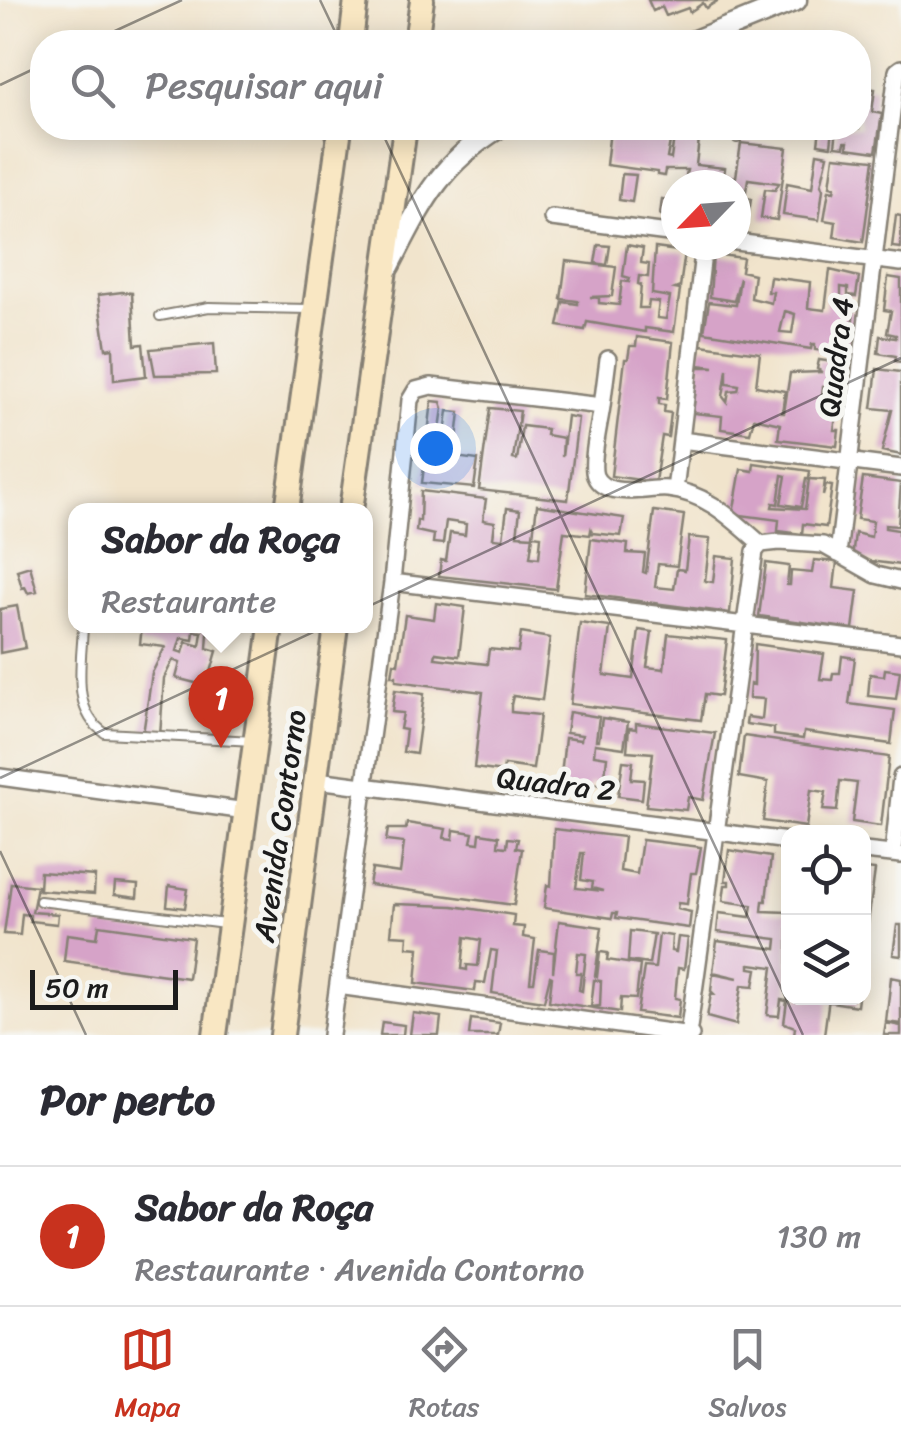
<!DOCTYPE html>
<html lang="pt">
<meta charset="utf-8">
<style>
body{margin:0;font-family:Sriracha,sans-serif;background:#f2f2f3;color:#2b2b33}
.controls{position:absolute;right:30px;bottom:30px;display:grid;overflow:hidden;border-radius:20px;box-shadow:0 5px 25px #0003}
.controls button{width:90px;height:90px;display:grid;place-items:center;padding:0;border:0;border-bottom:2px solid #e1e1e2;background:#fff;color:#2b2b33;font:50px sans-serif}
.compass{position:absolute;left:661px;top:170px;width:90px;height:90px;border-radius:50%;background:#fff;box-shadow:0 5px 25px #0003;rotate:245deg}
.scale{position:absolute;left:30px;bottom:25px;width:148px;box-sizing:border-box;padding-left:10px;border:5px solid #1c1c1c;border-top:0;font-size:28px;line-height:35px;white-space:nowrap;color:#1c1c1c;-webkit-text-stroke:8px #f6f6f2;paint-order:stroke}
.you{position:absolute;left:435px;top:448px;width:35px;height:35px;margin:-25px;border:8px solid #fff;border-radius:50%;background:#1a73e8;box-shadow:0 0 0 15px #1a73e833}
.badge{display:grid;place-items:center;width:65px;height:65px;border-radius:50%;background:#c8321e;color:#fff;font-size:32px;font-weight:700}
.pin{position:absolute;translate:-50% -82px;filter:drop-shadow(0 2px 5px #0008)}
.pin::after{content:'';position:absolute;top:52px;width:35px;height:30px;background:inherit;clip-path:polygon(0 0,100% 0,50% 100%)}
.popup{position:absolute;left:68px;top:503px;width:305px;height:130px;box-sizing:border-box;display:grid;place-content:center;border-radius:20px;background:#fff;filter:drop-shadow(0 2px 8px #0005);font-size:32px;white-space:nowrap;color:#7c7c81}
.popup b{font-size:38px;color:#2b2b33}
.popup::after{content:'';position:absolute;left:50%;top:100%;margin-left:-20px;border:20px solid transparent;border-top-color:#fff}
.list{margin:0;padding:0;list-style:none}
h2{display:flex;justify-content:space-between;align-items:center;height:130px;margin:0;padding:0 40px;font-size:42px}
h2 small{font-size:32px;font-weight:400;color:#7c7c81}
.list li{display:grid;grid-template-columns:65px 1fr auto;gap:30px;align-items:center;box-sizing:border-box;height:140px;padding:0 40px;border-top:2px solid #e1e1e2}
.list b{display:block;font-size:38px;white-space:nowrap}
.list p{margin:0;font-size:32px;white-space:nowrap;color:#7c7c81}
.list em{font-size:32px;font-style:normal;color:#7c7c81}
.icon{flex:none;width:55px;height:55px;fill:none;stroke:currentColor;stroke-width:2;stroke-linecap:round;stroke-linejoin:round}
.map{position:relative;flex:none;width:901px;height:1035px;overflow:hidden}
.search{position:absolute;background:#fff;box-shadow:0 5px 25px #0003;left:30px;right:30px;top:30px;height:110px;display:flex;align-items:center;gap:25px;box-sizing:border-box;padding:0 35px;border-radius:40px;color:#7c7c81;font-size:38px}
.sheet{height:270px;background:#fff}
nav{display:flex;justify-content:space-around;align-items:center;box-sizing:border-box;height:140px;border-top:2px solid #e1e1e2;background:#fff;font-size:28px;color:#7c7c81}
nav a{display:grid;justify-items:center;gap:5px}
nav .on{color:#c8321e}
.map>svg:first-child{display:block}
.building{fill:#d6a3c8;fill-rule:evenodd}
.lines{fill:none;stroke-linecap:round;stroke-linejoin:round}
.service-casing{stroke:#868074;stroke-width:12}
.minor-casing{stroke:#868074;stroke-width:20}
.tertiary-casing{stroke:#868074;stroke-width:25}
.secondary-casing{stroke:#868074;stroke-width:28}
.service{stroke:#fff;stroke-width:8}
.minor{stroke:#fff;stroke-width:15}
.tertiary{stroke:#fff;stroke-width:20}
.secondary{stroke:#f9e7c3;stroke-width:22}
.ticks{fill:none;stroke:#1c1c1c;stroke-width:2.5;stroke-opacity:0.45}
.labels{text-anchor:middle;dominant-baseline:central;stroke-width:10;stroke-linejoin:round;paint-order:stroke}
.street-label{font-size:30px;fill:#1c1c1c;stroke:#f6f6f2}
</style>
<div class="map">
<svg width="901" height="1035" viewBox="0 0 901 1035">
<rect width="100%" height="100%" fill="#f6f6f2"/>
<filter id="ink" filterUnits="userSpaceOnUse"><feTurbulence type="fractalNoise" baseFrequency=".01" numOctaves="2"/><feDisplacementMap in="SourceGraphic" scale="20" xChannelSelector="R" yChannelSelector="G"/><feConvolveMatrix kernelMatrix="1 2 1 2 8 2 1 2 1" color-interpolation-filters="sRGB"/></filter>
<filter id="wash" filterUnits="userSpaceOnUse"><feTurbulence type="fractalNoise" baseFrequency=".0048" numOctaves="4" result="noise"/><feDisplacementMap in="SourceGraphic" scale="40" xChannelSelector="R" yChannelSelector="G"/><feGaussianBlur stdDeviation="2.25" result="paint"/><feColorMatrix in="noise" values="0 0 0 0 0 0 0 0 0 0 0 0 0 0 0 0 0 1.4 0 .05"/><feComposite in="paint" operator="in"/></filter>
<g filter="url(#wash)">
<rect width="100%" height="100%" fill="#f1e4cc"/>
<g id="blocks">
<path class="building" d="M648 0H719L706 8 703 3 690 12 688 8 666 16 662 7 653 11Z
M859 87 875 89 872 112 882 114 876 152 847 148 848 142H845L844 147 835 146 837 128H859Z
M614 128 671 136 667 158 671 159 674 136 699 139 696 165 725 168 724 176 736 177 741 143 787 148 777 220 761 218 765 189 775 190 779 183 748 179 745 197 751 199 747 226 736 225V185H694L685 181 687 170H665L664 176 657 175V172L606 165 610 130Z
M820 128H833L831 146 818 144Z
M817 153 828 155 821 185 823 189 819 220 783 215 787 183 812 188Z
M834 156 874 160 863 242 834 237 836 222 824 220 829 190 834 191 835 187 830 186Z
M622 174 636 175 632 202 619 200Z
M662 199 676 201V217L660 215Z
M896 215 901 216V248L892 247Z
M598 245 610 246 607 265 595 263Z
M627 245 643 248 641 263 649 264 648 277 639 276 638 284 641 285 639 308H648L649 301 659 302 657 318 666 319 670 297 652 294 655 248 685 252 680 287 675 289 680 290 674 332 645 328V332L587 322 585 330 558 326 563 302 578 304V301L561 299 566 261 616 267 612 296 590 297 599 298V303L619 305 622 281 629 282 630 278 623 276Z
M713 254 743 258 741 271 754 274 751 298 771 303 773 292H768L770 277 810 282 808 308 825 310 830 270 859 277 856 296 848 295V288L841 287V310L854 311 849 354 815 350V344H812L811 349 704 332 709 302 736 305 740 278 734 301 710 297ZM785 311 795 314 792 333 780 332Z
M888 277 901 279V362L895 361 896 356 878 353 880 336 896 338V335L887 333 891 311 884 310Z
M122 292 132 293 135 345 143 344 146 376 114 380 113 348 106 349 98 295Z
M637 337 673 342 667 399 659 398V404L665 405 664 412 671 413 668 437 662 436 655 482 611 476 625 359H628L630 346H636Z
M214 343 216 374 155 375 150 349Z
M701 345 760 353 756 386 785 391 782 413H784L790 373 823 372 817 369 819 360 847 364 844 390 823 387 822 394 839 397 834 430H839L837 446 778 439 780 424 754 418 750 433 721 429 722 416 693 413 698 367H714L698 365ZM727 369V383L739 385 738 390 729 391 727 402 723 397Z
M877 369 901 372V455L882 451 892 410 872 408Z
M432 401 441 402 443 408 438 443H433V446L443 447 448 411 460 412 455 457 478 460 474 488 422 483Z
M490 408 520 411 513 459 517 460 522 426 547 429 546 435 563 438 562 457 567 416 578 418 568 500 479 490Z
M754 463 810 471 809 479 825 480 823 496 826 485 832 486 826 527 803 524 802 534 778 531 779 520 733 514 741 469 753 471ZM782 475 786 476 781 504 801 507 806 479H809L805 509 772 507 773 503 778 504Z
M863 478 901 483 898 526 885 525V528L898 530V535H901V565L852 559 855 533 871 537 873 521 857 519Z
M421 491 486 499 483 520 495 522 493 538 503 539 507 508 520 510 517 535 533 536 530 557 539 558 541 536 533 535 537 505 624 518 621 536 592 533 591 530 590 535 564 532 556 589 439 576 441 560 446 561 450 533 465 535 466 524 446 521 443 544 433 543 434 535 416 531 417 520 420 521Z
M654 511 684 515 677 566 658 564 655 587 674 589 677 569 685 570 689 537 710 539 705 581 713 582 716 556 735 558 730 613 585 594 591 539 628 544 627 553 645 554 643 572 646 573Z
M814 560 837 562 834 588 858 591 853 629 759 616 766 563 789 566 787 585H790L791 571 812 573Z
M30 566 37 591 28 593 25 587 22 588 17 570Z
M436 603 465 607 459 656 436 653 435 658 487 664 489 649 518 652 521 633 550 638 542 700 513 696 511 705V712L540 715 533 769 504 765 503 772 474 768 483 692 396 681V676H392L394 663 398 664 405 615 434 619Z
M17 606 25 648 0 653V609Z
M580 623 610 627 604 675 633 679 639 630 652 632 647 667 664 669 668 634 727 640 720 696 705 694 701 720 570 704Z
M142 626H221L220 634 208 633 207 648 217 651 207 686 176 678 180 663 173 660 164 678 160 736 143 734 152 673 165 647 140 644ZM194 631 202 632 200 646 186 642 183 653 177 651 181 638 193 640Z
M755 644 824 654 820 679 832 680 833 673H840L842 656 855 658 849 704 895 710 891 744 804 732 803 739 774 735V728L746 724 747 717 762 719 764 699 749 698 750 684 754 685Z
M885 669 900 671 896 699 868 696 870 674 884 676Z
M395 690 424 694 416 754 403 752 406 730 400 729 403 713 392 712Z
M569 712 599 717 596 740H599L602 718 628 722 624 748 595 744 594 755 607 757 604 785 590 783 588 798 559 794 565 738 581 740 582 735 566 733Z
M636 723 715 733 703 800 688 797 686 810 646 806 653 753 627 751 629 728 636 729Z
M744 736 889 757 881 826 852 822 857 783 840 781 837 811 823 810 826 792 811 790 806 827 763 821 768 782 739 777Z
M623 761 633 762 631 779 644 780 642 799 618 796Z
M407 823 446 829 444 838 453 839 454 830 473 833 471 842 479 843 480 833 499 836 498 846 507 847 508 838 518 839 516 848 522 849 514 905 369 885 372 869 400 873 404 843 386 841 388 829H406Z
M554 829 624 837 620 871 637 874 642 840 701 847 696 873H691L687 904 678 903 677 909 691 912 689 928 616 918 617 913H613L612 918 544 908 547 885 551 886ZM581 853H584L581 880 593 882 592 888 603 891 576 888Z
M729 850 771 857 766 901H763L762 911 788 912V998H829L824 1035H794L795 1027 784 1023 787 1001 781 1000 779 1016 767 1015 773 967 750 964V968L757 969 754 986 742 985 736 1025 707 1017 711 994H714L711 991 713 973 738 978 713 972 717 941 776 949 777 939 717 932 719 913 750 917 752 905 723 901 725 885H729V881H725Z
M866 869 875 870 868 923 864 922Z
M40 872 95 876 94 894 39 890Z
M11 883 37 886 32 912 58 914 57 924 30 921V915L22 914 20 935 4 934Z
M115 883 138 885 137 898 114 895Z
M169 886 188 889 185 908 167 906Z
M394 904 453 906 514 915 513 926 524 927 523 937 535 939 530 982H534L539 950 554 952 553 972 559 921 602 927 595 976 597 977 600 952 608 953 607 960 640 965 636 999 621 998 620 1012 549 1001 552 977 550 976 544 1001 492 993 497 951 491 950 485 983 476 982 475 991 416 983 419 948 407 947 408 936 391 935ZM465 937 481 940 478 966 467 965V970L462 969ZM578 953 586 954 582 991 579 990 581 973H576ZM594 980 601 981 600 1006 591 1007Z
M99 925 193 938 188 978 64 961 67 934 97 938Z
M897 925H901V956L893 955Z
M630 931 654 934 649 964 628 961Z
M659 934 672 936 671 951 676 952 678 937 688 938 684 969 678 968 677 977 675 998 680 999 678 1018 637 1013 644 967 655 968Z
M891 977 901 979V1024L886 1022Z
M832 998H858L857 1006 831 1002Z
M413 1013 441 1017 439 1035H410Z
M471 1019 500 1023 498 1035H469Z
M382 1022 404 1025 403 1035H380Z
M886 1023 901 1026V1035H884Z"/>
</g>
</g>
<g filter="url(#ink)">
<use href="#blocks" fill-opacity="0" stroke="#868074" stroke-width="2.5"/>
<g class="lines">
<g class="service-casing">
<path id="service" d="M735 128 737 138
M160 316 209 307 310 309
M83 626C82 661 70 711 105 733L254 741
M40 901 225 924"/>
</g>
<g class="minor-casing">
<path id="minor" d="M552 218 676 234
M736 242 901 263
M602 406C600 422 590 462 595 476 605 500 648 487 668 489 707 493 733 520 761 544
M681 440 704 245
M675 490 681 440 901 468
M838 554 897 71 901 68
M392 582 901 644
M0 777 246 811
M317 780 788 841
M864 851 901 855
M893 854 901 777
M338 986 691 1035
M331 1035 392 582 410 400 416 390 431 386 602 406 608 359
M688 1035 755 551 761 544 779 542 823 545 876 575 901 581"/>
</g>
<g class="tertiary-casing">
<path id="tertiary" d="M692 42 796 0
M389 266C421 205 437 166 498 128"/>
</g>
<g class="secondary-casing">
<path id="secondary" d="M351 42 356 0
M416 42 422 0
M287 510 340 128
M351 510 405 128
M215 1035 271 626
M282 1035 336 626"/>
</g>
<use href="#service" class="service"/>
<use href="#minor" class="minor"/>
<use href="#tertiary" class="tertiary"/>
<use href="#secondary" class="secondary"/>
</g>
</g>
<path class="ticks" d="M320 0 340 42M91 42 182 0M0 85 42 65M380 128 803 1035M0 778 901 358M0 851 86 1035"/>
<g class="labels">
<g class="street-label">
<text transform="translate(836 357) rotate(-83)">Quadra 4</text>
<text transform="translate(556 784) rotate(7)">Quadra 2</text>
<text transform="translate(280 826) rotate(-82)">Avenida Contorno</text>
</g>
</g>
</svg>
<div class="controls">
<button><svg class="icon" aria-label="locate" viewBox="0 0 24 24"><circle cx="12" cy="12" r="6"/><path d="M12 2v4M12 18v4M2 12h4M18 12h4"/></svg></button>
<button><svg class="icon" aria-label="layers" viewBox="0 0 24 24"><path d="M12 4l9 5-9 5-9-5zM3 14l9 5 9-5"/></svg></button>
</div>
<svg class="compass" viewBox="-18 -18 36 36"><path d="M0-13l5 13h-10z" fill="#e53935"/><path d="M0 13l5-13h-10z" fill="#7c7c81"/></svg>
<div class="scale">50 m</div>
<div class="you"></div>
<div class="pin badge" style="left:221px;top:748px">1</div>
<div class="popup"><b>Sabor da Roça</b>Restaurante</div>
<div class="search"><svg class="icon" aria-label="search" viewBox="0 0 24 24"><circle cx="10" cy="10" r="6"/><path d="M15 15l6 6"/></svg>Pesquisar aqui</div>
</div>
<section class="sheet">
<h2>Por perto<small></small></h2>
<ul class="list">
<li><span class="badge">1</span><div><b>Sabor da Roça</b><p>Restaurante · Avenida Contorno</p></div><em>130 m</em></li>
</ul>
</section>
<nav>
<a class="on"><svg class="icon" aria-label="map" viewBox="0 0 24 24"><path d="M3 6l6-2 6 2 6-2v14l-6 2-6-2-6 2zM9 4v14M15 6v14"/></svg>Mapa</a>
<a><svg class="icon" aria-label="directions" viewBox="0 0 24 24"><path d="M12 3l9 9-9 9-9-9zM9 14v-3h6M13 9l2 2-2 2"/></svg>Rotas</a>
<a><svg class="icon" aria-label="saved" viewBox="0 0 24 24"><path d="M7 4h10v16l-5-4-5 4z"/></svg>Salvos</a>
</nav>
